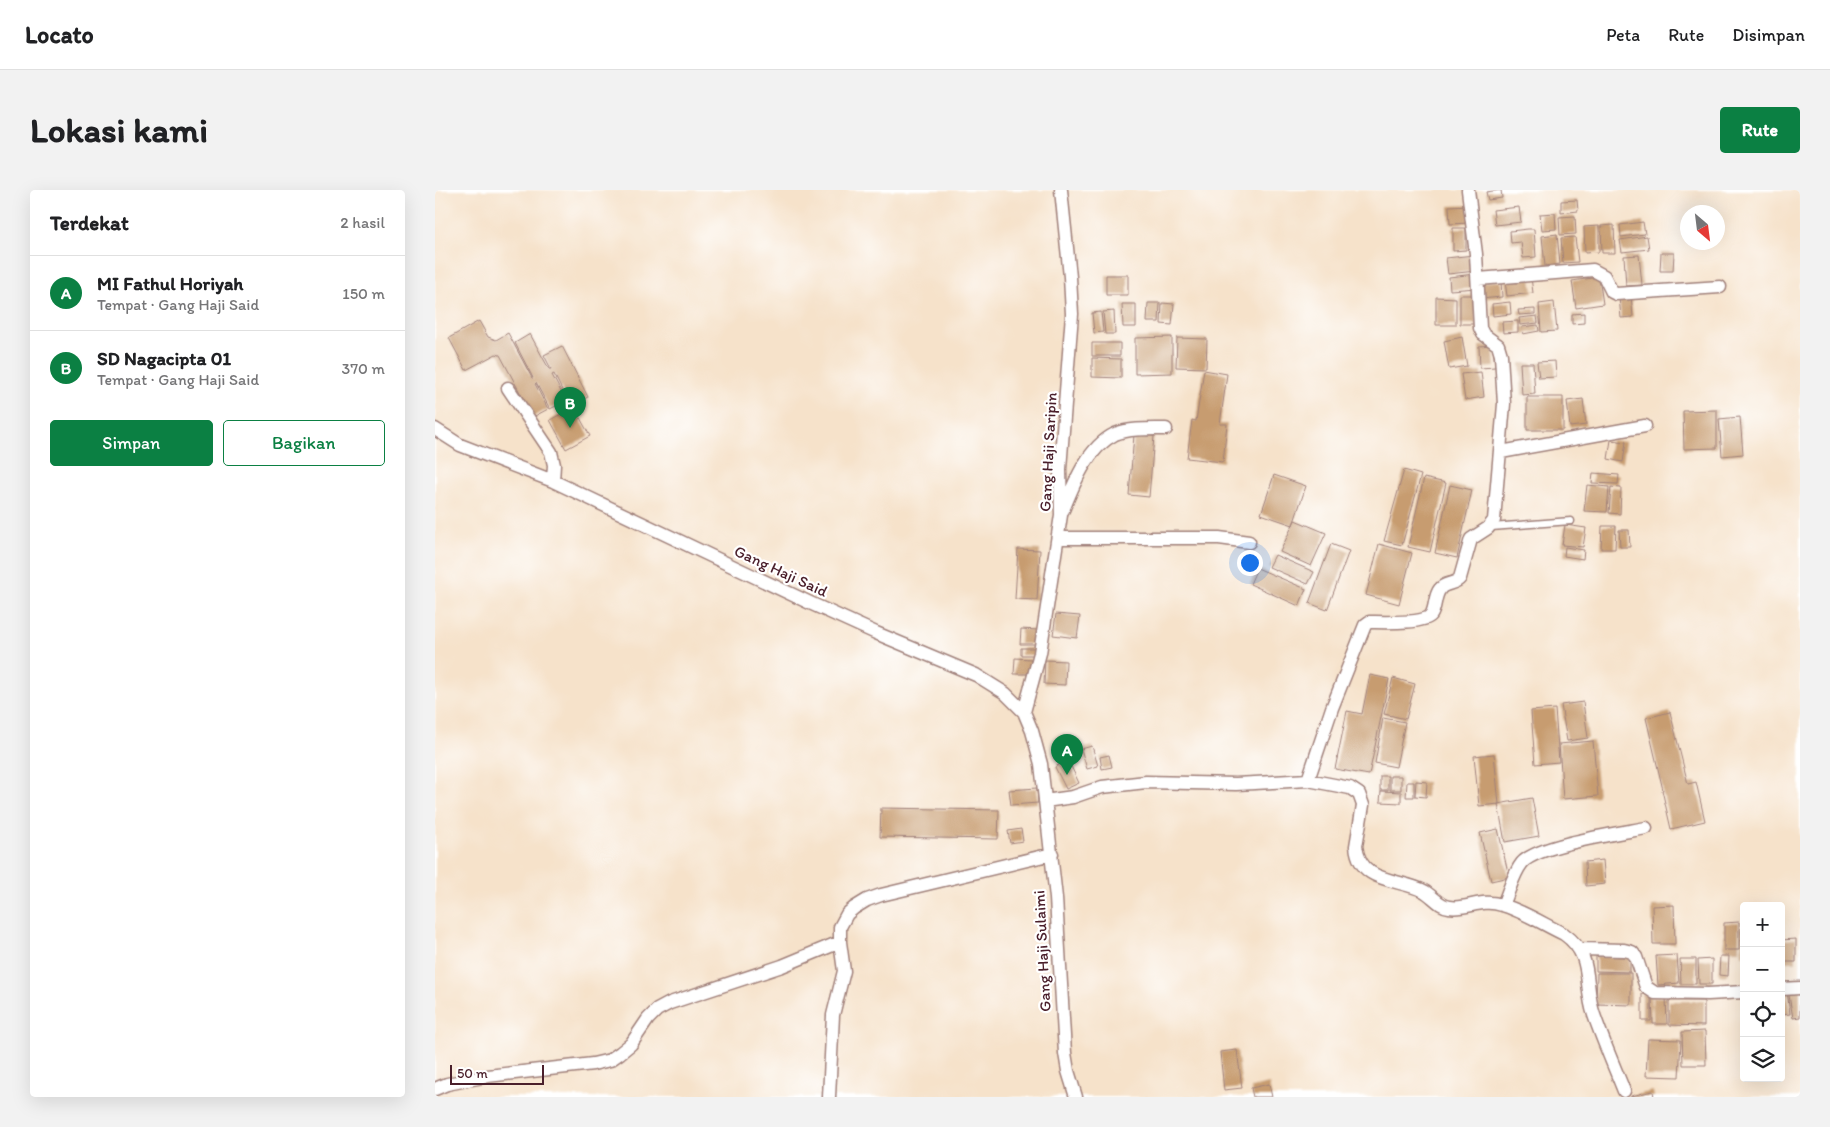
<!DOCTYPE html>
<html lang="id">
<meta charset="utf-8">
<style>
body{margin:0;font-family:Itim,sans-serif;background:#f2f2f2;color:#202124}
.controls{position:absolute;right:15px;bottom:15px;display:grid;overflow:hidden;border-radius:5px;box-shadow:0 5px 20px #0002}
.controls button{width:45px;height:45px;display:grid;place-items:center;padding:0;border:0;border-bottom:1px solid #e0e0e0;background:#fff;color:#202124;font:25px sans-serif}
.compass{position:absolute;left:1245px;top:15px;width:45px;height:45px;border-radius:50%;background:#fff;box-shadow:0 5px 20px #0002;rotate:152deg}
.scale{position:absolute;left:15px;bottom:12px;width:94px;box-sizing:border-box;padding-left:5px;border:2px solid #4a1f2b;border-top:0;font-size:14px;line-height:18px;white-space:nowrap;color:#4a1f2b;-webkit-text-stroke:4px #fff;paint-order:stroke}
.you{position:absolute;left:814px;top:372px;width:18px;height:18px;margin:-12px;border:4px solid #fff;border-radius:50%;background:#1a73e8;box-shadow:0 0 0 8px #1a73e833}
.badge{display:grid;place-items:center;width:32px;height:32px;border-radius:50%;background:#0b8043;color:#fff;font-size:16px;font-weight:700}
.pin{position:absolute;translate:-50% -41px;filter:drop-shadow(0 1px 2px #0008)}
.pin::after{content:'';position:absolute;top:26px;width:18px;height:15px;background:inherit;clip-path:polygon(0 0,100% 0,50% 100%)}
.list{margin:0;padding:0;list-style:none}
h2{display:flex;justify-content:space-between;align-items:center;height:65px;margin:0;padding:0 20px;font-size:21px}
h2 small{font-size:16px;font-weight:400;color:#757577}
.list li{display:grid;grid-template-columns:32px 1fr auto;gap:15px;align-items:center;box-sizing:border-box;height:75px;padding:0 20px;border-top:1px solid #e0e0e0}
.list b{display:block;font-size:19px;white-space:nowrap}
.list p{margin:0;font-size:16px;white-space:nowrap;color:#757577}
.list em{font-size:16px;font-style:normal;color:#757577}
.actions{display:flex;gap:10px;padding:15px 20px}
.actions a{flex:1;padding:11px 0;border:1px solid #0b8043;border-radius:5px;text-align:center;font-size:18px;color:#0b8043}
.actions .main{background:#0b8043;color:#fff}
.icon{flex:none;width:28px;height:28px;fill:none;stroke:currentColor;stroke-width:2;stroke-linecap:round;stroke-linejoin:round}
.map{position:relative;flex:none;width:1365px;height:907px;overflow:hidden;border-radius:5px}
header{display:flex;align-items:center;gap:30px;box-sizing:border-box;height:70px;padding:0 25px;background:#fff;border-bottom:1px solid #e0e0e0}
header strong{font-size:24px}
nav{display:flex;gap:28px;margin-inline-start:auto;font-size:18px}
.intro{display:flex;align-items:center;justify-content:space-between;box-sizing:border-box;height:120px;padding:0 30px}
h1{margin:0;font-size:35px}
.button{padding:12px 22px;border-radius:5px;background:#0b8043;color:#fff;font-size:18px;font-weight:700}
main{display:flex;gap:30px;padding:0 30px}
aside{flex:1;background:#fff;border-radius:5px;box-shadow:0 5px 20px #0002}
.map>svg:first-child{display:block}
.building{fill:#c79c70}
.lines{fill:none;stroke-linecap:round;stroke-linejoin:round}
.lane-casing{stroke:#a0807a;stroke-width:9}
.street-casing{stroke:#a0807a;stroke-width:15}
.lane{stroke:#fff;stroke-width:6}
.street{stroke:#fff;stroke-width:12}
.labels{text-anchor:middle;dominant-baseline:central;stroke-width:4.5;stroke-linejoin:round;paint-order:stroke}
.street-label{font-size:16px;fill:#4a1f2b;stroke:#fff}
</style>
<header>
<strong>Locato</strong>
<nav><a>Peta</a><a>Rute</a><a>Disimpan</a></nav>
</header>
<div class="intro"><h1>Lokasi kami</h1><a class="button">Rute</a></div>
<main>
<aside>
<h2>Terdekat<small>2 hasil</small></h2>
<ul class="list">
<li><span class="badge">A</span><div><b>MI Fathul Horiyah</b><p>Tempat · Gang Haji Said</p></div><em>150 m</em></li>
<li><span class="badge">B</span><div><b>SD Nagacipta 01</b><p>Tempat · Gang Haji Said</p></div><em>370 m</em></li>
</ul>
<div class="actions"><a class="main">Simpan</a><a>Bagikan</a></div>
</aside>
<div class="map">
<svg width="1365" height="907" viewBox="0 0 1365 907">
<rect width="100%" height="100%" fill="#fff"/>
<filter id="ink" filterUnits="userSpaceOnUse"><feTurbulence type="fractalNoise" baseFrequency=".02" numOctaves="2"/><feDisplacementMap in="SourceGraphic" scale="10" xChannelSelector="R" yChannelSelector="G"/><feConvolveMatrix kernelMatrix="1 2 1 2 8 2 1 2 1" color-interpolation-filters="sRGB"/></filter>
<filter id="wash" filterUnits="userSpaceOnUse"><feTurbulence type="fractalNoise" baseFrequency=".0096" numOctaves="4" result="noise"/><feDisplacementMap in="SourceGraphic" scale="20" xChannelSelector="R" yChannelSelector="G"/><feGaussianBlur stdDeviation="1.12" result="paint"/><feColorMatrix in="noise" values="0 0 0 0 0 0 0 0 0 0 0 0 0 0 0 0 0 1.4 0 .05"/><feComposite in="paint" operator="in"/></filter>
<g filter="url(#wash)">
<rect width="100%" height="100%" fill="#f6e2ca"/>
<g id="blocks">
<path class="building" d="M1066 0 1067 8 1053 10 1051 2Z
M1142 10 1143 21 1126 23V11Z
M1034 15V33L1015 34 1014 16Z
M1084 17 1086 32 1060 35 1058 20Z
M1120 23 1121 39 1107 40 1105 24Z
M1140 26 1141 44 1125 45 1124 27Z
M1208 32 1210 44 1186 47 1185 35Z
M1179 35 1180 63H1167L1166 36Z
M1164 36V62L1150 63 1149 37Z
M1018 38H1031V60L1018 61Z
M1093 39H1099L1101 67 1088 68 1086 52 1076 53 1075 41Z
M1122 44 1125 74 1110 76 1107 46Z
M1212 46 1214 59 1187 62 1185 50Z
M1140 47 1143 72 1128 73 1126 48Z
M1226 63H1239L1238 81H1225Z
M1039 65 1041 81 1013 84 1011 68Z
M1204 65 1207 95 1191 96 1189 66Z
M1040 84 1042 98 1015 100 1014 87Z
M671 85H693V105H671Z
M1096 87 1098 103 1072 106 1070 91Z
M1164 87 1168 114 1141 118 1137 91Z
M1066 91 1067 107 1045 109 1044 92Z
M1025 105H1041V134H1025Z
M1196 105 1198 127 1186 128 1184 107Z
M1001 107 1021 108V135H1001Z
M1075 112 1076 124 1058 126 1057 114Z
M1119 112 1122 141 1106 142 1104 114Z
M713 113H725L724 132H712Z
M727 113 739 114 737 135 726 134Z
M687 114H701V137H688Z
M1100 119V124L1084 125 1083 120Z
M679 121 680 144H670L668 122Z
M666 122 668 142 659 143 657 123Z
M1149 123V133L1137 134V124Z
M1102 126 1103 133 1085 135 1084 128Z
M44 131 53 147 61 150 73 143 97 188H98L80 153 95 144 114 179H116L109 165 127 156 153 207 135 216 119 184 117 185 131 211 115 219 101 193 100 194 113 219 98 227 65 165 61 164 31 180 14 148Z
M1083 131V142L1068 143 1067 132Z
M1103 135 1104 141 1088 144 1087 137Z
M737 147V183L700 184V148Z
M1027 147 1032 176 1014 179 1009 151Z
M742 148 772 149 771 178 741 177Z
M657 153H685V166H657Z
M1058 155 1060 177 1045 178 1044 156Z
M657 168 686 169V188L657 187Z
M1120 171 1121 187 1104 188 1102 172Z
M1085 173H1098L1100 204 1087 205Z
M769 180 792 184 785 234H792L788 272 752 268 757 230 761 231Z
M1046 182 1049 207 1030 210 1026 184Z
M1092 207H1128V240H1092Z
M1148 209 1151 235 1135 237 1132 211Z
M139 217 155 246 131 259 115 230Z
M1282 220V258L1249 259 1248 221Z
M1305 227 1308 264 1287 266 1284 229Z
M699 245 719 246 714 307 694 305Z
M1176 250 1191 252 1188 272 1173 269Z
M969 280 986 285 967 355 949 351Z
M1158 283 1184 285 1183 294 1157 293Z
M839 285 871 296 858 335 826 324Z
M989 288 1011 293 995 362 973 357Z
M1015 295 1037 300 1022 368 1000 363Z
M1152 295 1174 297 1172 322 1149 321Z
M1176 297 1186 298 1185 324 1174 323Z
M860 330 891 343 876 376 845 362Z
M1130 335 1151 338 1148 357 1127 355Z
M1167 336H1181L1180 359H1166Z
M1184 340H1194L1195 357H1185Z
M896 354 914 361 892 420 874 413Z
M944 354 977 363 964 414 931 405Z
M1130 357 1149 360 1148 369 1129 366Z
M583 359 605 360 602 410 580 409Z
M840 365 879 382 873 394 834 377Z
M822 378 871 399 864 416 815 394Z
M621 424 645 426 642 448 618 445Z
M586 439 603 440 602 454H585Z
M586 458H601V465H586Z
M580 468 596 469V484H579Z
M610 470 631 471 630 495 609 494Z
M935 485 954 489 934 585 900 579 912 521 927 524Z
M958 488 980 494 971 529 949 524Z
M1148 512 1153 548 1132 551 1126 515Z
M1120 519 1124 572 1100 574 1096 521Z
M1235 522 1253 594 1261 592 1270 631 1236 639 1227 600H1228L1211 528Z
M948 528 970 532 961 577 940 573Z
M1158 551 1163 606 1128 609 1124 554Z
M657 556 663 576 652 579 646 559Z
M1059 564 1064 614 1044 616 1039 566Z
M674 565 677 577 667 579 665 567Z
M633 570 644 593 631 599 620 577Z
M945 586H953V600H945Z
M955 586H966V600H955Z
M981 591 992 592 991 607 980 606Z
M972 592H979V607H971Z
M602 598 603 613 576 615 574 600Z
M946 601 966 602V613L945 612Z
M1097 608 1104 646 1070 652 1063 614Z
M446 618 564 620 563 649 445 647Z
M586 639 588 651 575 653 573 641Z
M1063 639 1074 687 1056 691 1045 643Z
M1168 670 1170 694 1151 696 1150 672Z
M1239 715 1240 754H1218L1217 716Z
M1304 732V760H1289V733Z
M1306 738H1309V765H1307Z
M1361 749V772H1347L1346 750Z
M1242 765 1244 793 1223 795 1221 766Z
M1161 766 1195 767V782L1161 781Z
M1285 766H1294L1293 786 1284 785Z
M1245 769H1261V794H1246Z
M1277 769V794H1264L1263 770Z
M1162 783H1196V815L1161 814Z
M1365 798V827L1358 828 1353 800Z
M1352 801 1355 824 1346 825V802Z
M1207 804H1216V831H1207Z
M1217 807H1231L1232 834H1218Z
M1234 811H1269V836L1234 835Z
M1270 841 1271 875H1248L1247 842Z
M1213 849 1246 850 1244 887 1211 886Z
M802 860 807 898 789 900 785 862Z
M834 894 837 907H818L816 898Z
M1218 901 1219 907H1196V906Z"/>
</g>
</g>
<g filter="url(#ink)">
<use href="#blocks" fill-opacity="0" stroke="#a0807a" stroke-width="1"/>
<g class="lines">
<g class="lane-casing">
<path id="lane" d="M1056 337 1136 331"/>
</g>
<g class="street-casing">
<path id="street" d="M1043 89 1158 80 1169 86 1177 102 1181 104 1285 97
M73 198 116 262 119 275 118 291
M0 239 25 255 118 291 375 413 441 443 541 485 570 503 589 522 597 541 606 574 621 708 630 863 633 881 641 907
M1066 262 1210 236
M628 320C639 293 653 257 680 244 695 238 715 239 731 239
M624 348H784L814 352
M589 522 605 463 626 325 625 279 637 124 635 87 626 0
M873 590 897 518 930 435 934 432C946 432 989 434 996 425 1001 418 999 406 1005 399 1010 392 1020 395 1025 388L1036 349 1053 338 1059 330 1069 214 1066 165 1063 155 1048 144 1045 138 1041 64 1033 0
M610 611 638 607 667 597 711 592 801 594 873 590 915 598 924 604 928 615 921 656C925 694 963 688 989 701 998 706 1004 716 1014 717 1032 720 1046 708 1067 715 1086 720 1110 735 1129 744 1160 766 1148 794 1159 825 1168 851 1179 876 1189 901
M1068 715C1074 702 1078 684 1087 673 1102 655 1185 643 1211 638
M1145 759 1189 760 1197 762 1201 767 1211 797 1220 803 1273 804 1309 802
M1346 799 1365 798
M0 899 12 894 53 886 158 874 175 870 185 863 196 854 213 829 222 820 235 813 347 776 405 752
M394 907 398 825 409 781 405 752V737L412 724 419 718 432 710 446 705 617 664"/>
</g>
<use href="#lane" class="lane"/>
<use href="#street" class="street"/>
</g>
</g>
<g class="labels">
<g class="street-label">
<text transform="translate(613 262) rotate(-87)">Gang Haji Saripin</text>
<text transform="translate(346 381) rotate(25)">Gang Haji Said</text>
<text transform="translate(607 761) rotate(-93)">Gang Haji Sulaimi</text>
</g>
</g>
</svg>
<div class="controls">
<button>+</button>
<button>−</button>
<button><svg class="icon" aria-label="locate" viewBox="0 0 24 24"><circle cx="12" cy="12" r="6"/><path d="M12 2v4M12 18v4M2 12h4M18 12h4"/></svg></button>
<button><svg class="icon" aria-label="layers" viewBox="0 0 24 24"><path d="M12 4l9 5-9 5-9-5zM3 14l9 5 9-5"/></svg></button>
</div>
<svg class="compass" viewBox="-18 -18 36 36"><path d="M0-13l5 13h-10z" fill="#e53935"/><path d="M0 13l5-13h-10z" fill="#757577"/></svg>
<div class="scale">50 m</div>
<div class="you"></div>
<div class="pin badge" style="left:632px;top:585px">A</div>
<div class="pin badge" style="left:135px;top:238px">B</div>
</div>
</main>
